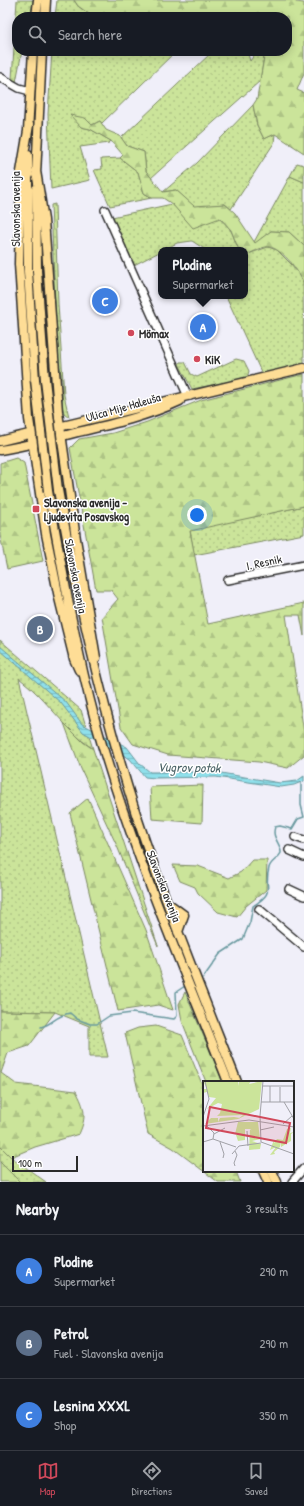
<!DOCTYPE html>
<meta charset="utf-8">
<style>
body{margin:0;font-family:"Patrick Hand",sans-serif;background:#242831;color:#f1f3f6}
.scale{position:absolute;left:12px;bottom:10px;width:66px;box-sizing:border-box;padding-left:4px;border:2px solid #2b2b2b;border-top:0;font-size:11px;line-height:14px;white-space:nowrap;color:#2b2b2b;-webkit-text-stroke:3px #fff;paint-order:stroke}
.you{position:absolute;left:197px;top:515px;width:14px;height:14px;margin:-10px;border:3px solid #fff;border-radius:50%;background:#1a73e8;box-shadow:0 0 0 6px #1a73e833}
.badge{display:grid;place-items:center;width:26px;height:26px;border-radius:50%;background:#d1495b;color:#fff;font-size:13px;font-weight:700}
.pin{position:absolute;translate:-50% -50%;border:2px solid #fff;box-shadow:0 1px 4px #0006}
.popup{position:absolute;left:158px;top:247px;width:90px;height:52px;box-sizing:border-box;display:grid;place-content:center;border-radius:8px;background:#171b24;filter:drop-shadow(0 1px 3px #0005);font-size:13px;white-space:nowrap;color:#9ea1a6}
.popup b{font-size:15px;color:#f1f3f6}
.popup::after{content:'';position:absolute;left:50%;top:100%;margin-left:-8px;border:8px solid transparent;border-top-color:#171b24}
.list{margin:0;padding:0;list-style:none}
h2{display:flex;justify-content:space-between;align-items:center;height:52px;margin:0;padding:0 16px;font-size:17px}
h2 small{font-size:13px;font-weight:400;color:#9ea1a6}
.list li{display:grid;grid-template-columns:26px 1fr auto;gap:12px;align-items:center;box-sizing:border-box;height:72px;padding:0 16px;border-top:1px solid #363941}
.list b{display:block;font-size:15px;white-space:nowrap}
.list p{margin:0;font-size:13px;white-space:nowrap;color:#9ea1a6}
.list em{font-size:13px;font-style:normal;color:#9ea1a6}
.icon{flex:none;width:22px;height:22px;fill:none;stroke:currentColor;stroke-width:2;stroke-linecap:round;stroke-linejoin:round}
.map{position:relative;flex:none;width:304px;height:1182px;overflow:hidden}
.search{position:absolute;background:#171b24;box-shadow:0 2px 10px #0003;left:12px;right:12px;top:12px;height:44px;display:flex;align-items:center;gap:10px;box-sizing:border-box;padding:0 14px;border-radius:16px;color:#9ea1a6;font-size:15px}
.sheet{height:268px;background:#171b24}
nav{display:flex;justify-content:space-around;align-items:center;box-sizing:border-box;height:56px;border-top:1px solid #363941;background:#171b24;font-size:11px;color:#9ea1a6}
nav a{display:grid;justify-items:center;gap:2px}
nav .on{color:#d1495b}
.map>svg:first-child{display:block}
.grass{fill:url(#grass-dots);stroke:#7b8862}
.forest{fill:url(#forest-firs);stroke:#7b8862}
.water{fill:url(#water-rules);stroke:#67989e}
.lines{fill:none;stroke-linecap:round;stroke-linejoin:round}
.stream{stroke:#67989e;stroke-width:1.5}
.minor-casing{stroke:#2b2b2b;stroke-width:10}
.major-casing{stroke:#2b2b2b;stroke-width:11}
.minor{stroke:#fff;stroke-width:7}
.major{stroke:#fedd96;stroke-width:8}
.major-bridge-casing{stroke:#2b2b2b;stroke-width:11;stroke-linecap:butt}
.major-bridge{stroke:#fedd96;stroke-width:8}
.poi-dot{fill:#d1495b;stroke:#fff;stroke-width:1.5}
.labels{text-anchor:middle;dominant-baseline:central;stroke-width:3;stroke-linejoin:round;paint-order:stroke}
.street-label{font-size:12px;fill:#2b2b2b;stroke:#fff}
.poi-label{font-size:12px;font-weight:bold;fill:#2b2b2b;stroke:#fff;text-anchor:start}
.water-label{font-size:13px;font-style:italic;fill:#496165;stroke:#fff}
.inset-road{fill:none;stroke:#a1a1a7;stroke-width:1}
.view{fill:#d1495b;fill-opacity:0.15;stroke:#d1495b;stroke-width:2}
.inset-edge{fill:none;stroke:#2b2b2b;stroke-width:2}
</style>
<div class="map">
<svg width="304" height="1182" viewBox="0 0 304 1182">
<defs>
<pattern id="grass-dots" width="8" height="8" patternUnits="userSpaceOnUse"><rect width="8" height="8" fill="#cbe49a"/><path d="M2 2h.1M6 6h.1" fill="none" stroke="#aec485" stroke-width="1.8" stroke-linecap="round"/></pattern>
<pattern id="forest-firs" width="22" height="20" patternUnits="userSpaceOnUse"><rect width="22" height="20" fill="#cbe49a"/><path d="M5 1l3.5 6h-7zM16 11l3.5 6h-7z" fill="#aec485"/></pattern>
<pattern id="water-rules" width="6" height="5" patternUnits="userSpaceOnUse"><rect width="6" height="5" fill="#8fe0eb"/><path d="M0 2.5h6" fill="none" stroke="#7cc0ca"/></pattern>
</defs>
<rect width="100%" height="100%" fill="#f0eff9"/>
<filter id="ink" filterUnits="userSpaceOnUse"><feTurbulence type="fractalNoise" baseFrequency=".025" numOctaves="2"/><feDisplacementMap in="SourceGraphic" scale="8" xChannelSelector="R" yChannelSelector="G"/><feConvolveMatrix kernelMatrix="1 2 1 2 8 2 1 2 1" color-interpolation-filters="sRGB"/></filter>
<g filter="url(#ink)">
<path class="grass" d="M17 0H33L31 17H17V51H22L16 82 12 79Z
M57 0H74L78 6 93 17H55Z
M52 51H176L102 123 100 121 92 125 84 118 81 127 90 129 111 141 109 143 80 147 90 180 51 189 48 114Z
M210 51H247L250 61 257 51H265L260 81 151 178 146 171 144 152 127 146 121 138 211 53Z
M253 105 257 125 264 139 275 134 274 143 231 209 225 204 194 207 176 190 163 192 197 163Z
M120 158 138 172 144 193 152 198 110 206 94 170 102 169 101 159Z
M290 176 304 182V246L289 232 271 231 256 244 254 242Z
M55 204 58 304 64 395 69 417 64 413 62 406V380L57 352 51 205Z
M172 204 176 208C195 212 221 212 231 231 235 238 235 246 242 250H206L192 241 177 243 134 265 112 217Z
M268 247 277 250 292 265 303 280 304 364 262 374 226 296H245V252L248 254Z
M236 359 244 361 249 371 247 378 192 389 179 364 180 362H185L191 374 197 377Z
M304 506V534L194 555 190 530Z
M0 640 81 710 93 749C64 729 47 699 19 678L108 1057H89V1026L55 1012 0 1011Z
M0 1146 11 1157 46 1182H20L0 1162Z"/>
<path class="forest" d="M74 0H294L296 2 304 3V73L297 90 304 93V153L275 134 264 139 257 125 253 105 257 99 265 51H287V17H93L78 6Z
M70 115 85 118 92 125 100 121 106 130 120 136 127 146 144 152 146 171 163 192 176 190 194 206 225 204 235 213 255 243 271 231 289 232 304 246V286C302 274 282 248 269 247 263 246 254 252 248 254L245 250 238 248 231 230 220 218 193 228 172 204 163 198H152L144 193 138 172 120 158 123 155 111 141 90 129 81 127Z
M297 163 304 165V182L290 176Z
M304 374V506L190 531 208 624 304 603V636L300 615H286L304 733V755L288 768 259 762 168 755 133 744 121 727 102 617 118 599 111 590H96L70 448 79 439 113 433 147 422 201 400Z
M16 458 24 463 43 561 7 569 0 535V463Z
M64 723 83 742 93 749 158 946 117 846 81 769Z
M203 785 202 823 152 819 150 787Z
M88 798 146 930 173 1010 158 1005 118 1011 70 813Z
M252 860H267L266 890 246 906 237 917 218 912 198 893 195 887 180 881 173 865 198 866 229 878 241 872Z
M185 992 223 1082H206L182 1021 179 1004Z
M0 1011 55 1012 29 1046 8 1053 1 1073 16 1084 76 1091C85 1107 87 1117 79 1134L35 1147 11 1157 0 1146Z
M156 1026 182 1035 204 1089V1171H236L240 1182H218L173 1148 148 1134 125 1033 138 1028Z
M0 1162 20 1182H0Z"/>
<path class="water" d="M0 646 66 702 82 724 127 747 140 764 150 772H215L280 783 297 781 304 776V781L294 785 281 787 216 777 155 778 145 777 130 759 83 732 61 703 0 650Z"/>
<g class="lines">
<path class="stream" d="M203 978 220 954 243 939 250 922 253 906C277 890 263 890 269 868 270 862 278 859 281 853 281 843 271 838 275 827L280 826 292 829 298 819 304 817 301 805V782
M41 1027C53 1024 55 1016 70 1013L77 1019 90 1024H97L109 1016 132 1013 174 1019 177 1016 176 992 185 986"/>
<g class="minor-casing">
<path id="minor" d="M0 77 19 88 30 91
M105 210 186 392 190 396
M228 580 304 565
M295 837 304 840
M289 850 304 857
M289 889 304 896
M259 909 304 947
M292 1182 304 1168"/>
</g>
<g class="major-casing">
<path id="major" d="M36 17 38 0
M45 17 46 0
M29 125 21 172 19 264 29 419 46 534 59 598 74 659 79 670
M28 130 33 51
M28 155V271L35 380
M36 171 44 220 58 412 76 539 96 658
M36 175 42 51
M36 189 37 271 45 380
M0 441 304 368
M0 450C26 446 52 439 78 432 113 424 148 416 180 401
M58 490C78 600 102 708 136 814 166 905 202 993 237 1082
M48 491C62 568 75 645 95 720 129 844 181 963 228 1082
M169 904 184 915 178 932
M263 1171 268 1182
M272 1171 277 1182"/>
</g>
<use href="#minor" class="minor"/>
<use href="#major" class="major"/>
<g class="major-bridge-casing">
<path id="major-bridge" d="M35 380 48 491
M45 380 58 490"/>
</g>
<use href="#major-bridge" class="major-bridge"/>
</g>
</g>
<g class="poi-dot">
<circle cx="131" cy="333" r="4"/>
<circle cx="197" cy="359" r="4"/>
<rect x="32" y="505" width="8" height="8" rx="2"/>
</g>
<g class="labels">
<g class="street-label">
<text transform="translate(15 209) rotate(-90)">Slavonska avenija</text>
<text transform="translate(123 407) rotate(-16)">Ulica Mije Haleuša</text>
<text transform="translate(264 562) rotate(-12)">I. Resnik</text>
<text transform="translate(76 576) rotate(79)">Slavonska avenija</text>
<text transform="translate(164 886) rotate(69)">Slavonska avenija</text>
</g>
<g class="poi-label">
<text x="139" y="333">Mömax</text>
<text x="205" y="359">KiK</text>
<text x="44" y="502">Slavonska avenija -<tspan x="44" dy="14">Ljudevita Posavskog</tspan></text>
</g>
<g class="water-label">
<text transform="translate(189 767) rotate(1)">Vugrov potok</text>
</g>
</g>
<g transform="translate(203 1081)">
<rect width="91" height="91" fill="#f0eff9"/>
<path d="M0 0H35V5L36 0H48L46 3 59 0 56 28 35 38 40 34 14 35 17 32 19 23 15 22 4 31 15 22 4 28 13 17 6 16 4 11 0 12V8H4ZM47 48 57 58 49 60 58 63 57 68 46 69Z" fill="#cbe49a"/>
<path d="M31 36 37 37 35 38 2 43 8 37H15V41L17 37ZM35 41H55L57 58 49 59 48 48H42V59L35 60 33 54 41 53H32ZM88 47 87 52 91 51 88 53V60L78 66 77 61V66L71 71 72 73 67 74 73 66 67 69 71 59V62L74 58 80 59 84 48Z" fill="#cbe49a"/>
<path class="inset-road" d="M60 5H91M58 21H91M67 21V5M77 21V6M81 21 91 38M0 36 6 18 2 0M80 43 89 35M0 45 46 39 91 46M4 45 11 52 10 58M57 49 71 46M44 50 45 65M11 53 22 47M0 61 10 58 33 66M17 61 21 73 20 77M58 61 57 35 60 0M58 61 91 73M32 70 34 74 31 82 32 85M29 73 36 65 58 62"/>
<path class="view" d="M7 26 87 42 83 62 3 47Z"/>
<rect width="91" height="91" class="inset-edge"/>
</g>
</svg>
<div class="scale">100 m</div>
<div class="you"></div>
<div class="pin badge" style="left:203px;top:327px;background:#3f7fe0">A</div>
<div class="popup"><b>Plodine</b>Supermarket</div>
<div class="pin badge" style="left:40px;top:629px;background:#5c6f8a">B</div>
<div class="pin badge" style="left:105px;top:301px;background:#3f7fe0">C</div>
<div class="search"><svg class="icon" aria-label="search" viewBox="0 0 24 24"><circle cx="10" cy="10" r="6"/><path d="M15 15l6 6"/></svg>Search here</div>
</div>
<section class="sheet">
<h2>Nearby<small>3 results</small></h2>
<ul class="list">
<li><span class="badge" style="background:#3f7fe0">A</span><div><b>Plodine</b><p>Supermarket</p></div><em>290 m</em></li>
<li><span class="badge" style="background:#5c6f8a">B</span><div><b>Petrol</b><p>Fuel · Slavonska avenija</p></div><em>290 m</em></li>
<li><span class="badge" style="background:#3f7fe0">C</span><div><b>Lesnina XXXL</b><p>Shop</p></div><em>350 m</em></li>
</ul>
</section>
<nav>
<a class="on"><svg class="icon" aria-label="map" viewBox="0 0 24 24"><path d="M3 6l6-2 6 2 6-2v14l-6 2-6-2-6 2zM9 4v14M15 6v14"/></svg>Map</a>
<a><svg class="icon" aria-label="directions" viewBox="0 0 24 24"><path d="M12 3l9 9-9 9-9-9zM9 14v-3h6M13 9l2 2-2 2"/></svg>Directions</a>
<a><svg class="icon" aria-label="saved" viewBox="0 0 24 24"><path d="M7 4h10v16l-5-4-5 4z"/></svg>Saved</a>
</nav>
